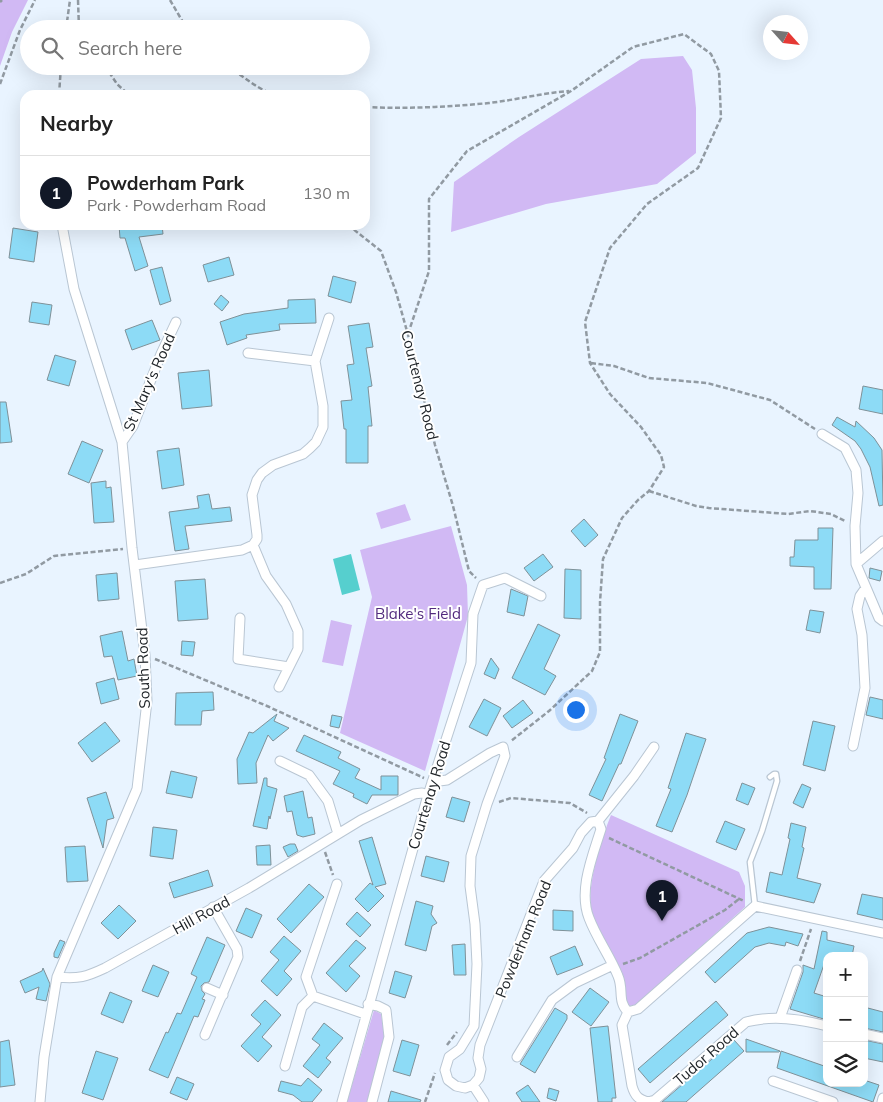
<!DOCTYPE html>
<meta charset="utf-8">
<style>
body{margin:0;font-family:Mulish,sans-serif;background:#f2f2f2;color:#222}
.controls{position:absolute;right:15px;bottom:15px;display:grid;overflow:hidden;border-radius:10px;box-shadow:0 5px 20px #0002}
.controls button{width:45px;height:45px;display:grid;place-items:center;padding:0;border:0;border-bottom:1px solid #e0e0e0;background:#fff;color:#222;font:25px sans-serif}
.compass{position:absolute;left:763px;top:15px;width:45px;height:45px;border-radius:50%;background:#fff;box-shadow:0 5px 20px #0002;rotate:117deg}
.you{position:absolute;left:575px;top:709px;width:18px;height:18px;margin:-12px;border:4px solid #fff;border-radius:50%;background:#1a73e8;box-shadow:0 0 0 8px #1a73e833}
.badge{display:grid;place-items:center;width:32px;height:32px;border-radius:50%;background:#111827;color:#fff;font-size:16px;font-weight:700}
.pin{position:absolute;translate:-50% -41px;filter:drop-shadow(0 1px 2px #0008)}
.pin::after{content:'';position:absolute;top:26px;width:18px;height:15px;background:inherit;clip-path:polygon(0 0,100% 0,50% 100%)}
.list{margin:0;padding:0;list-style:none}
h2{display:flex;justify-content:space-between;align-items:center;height:65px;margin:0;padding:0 20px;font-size:21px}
h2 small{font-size:16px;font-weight:400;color:#767676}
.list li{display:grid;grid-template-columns:32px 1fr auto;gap:15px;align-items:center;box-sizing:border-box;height:75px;padding:0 20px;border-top:1px solid #e0e0e0}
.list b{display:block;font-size:19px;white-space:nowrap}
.list p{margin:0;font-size:16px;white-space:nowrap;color:#767676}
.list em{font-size:16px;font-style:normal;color:#767676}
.icon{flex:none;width:28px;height:28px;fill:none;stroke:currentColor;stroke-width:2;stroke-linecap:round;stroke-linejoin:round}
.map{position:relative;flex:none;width:883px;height:1102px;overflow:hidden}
.search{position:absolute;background:#fff;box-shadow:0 5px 20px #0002;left:20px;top:20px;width:350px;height:55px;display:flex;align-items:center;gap:12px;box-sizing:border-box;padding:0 18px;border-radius:28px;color:#767676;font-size:19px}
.panel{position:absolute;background:#fff;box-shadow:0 5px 20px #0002;left:20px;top:90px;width:350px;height:140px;border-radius:15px}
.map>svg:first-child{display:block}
.green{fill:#d1b9f4}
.water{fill:#56cfce}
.building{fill:#8ddbf6;stroke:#7f9198}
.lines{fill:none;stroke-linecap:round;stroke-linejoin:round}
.lane-casing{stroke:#b9c6d3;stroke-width:7}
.street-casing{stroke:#b9c6d3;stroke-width:11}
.path{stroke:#919aa2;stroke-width:2.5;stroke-dasharray:5 2.5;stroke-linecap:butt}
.lane{stroke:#fff;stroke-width:4.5}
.street{stroke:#fff;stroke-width:9}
.labels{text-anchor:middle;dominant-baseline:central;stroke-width:4;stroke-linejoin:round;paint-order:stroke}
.street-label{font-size:15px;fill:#202529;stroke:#fff}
.park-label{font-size:15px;fill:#522a7e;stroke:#fff}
</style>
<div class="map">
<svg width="883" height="1102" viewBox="0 0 883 1102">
<rect width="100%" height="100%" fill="#e9f4ff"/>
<path class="green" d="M0 0H28L12 32 0 66Z
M683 56 692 70 696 108V153L657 184 546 204 451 232 454 182 519 137 641 59Z
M405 504 411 520 381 529 376 513Z
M451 526 467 585 468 616 425 771 340 733 372 597 360 550Z
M331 620 352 625 343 666 322 662Z
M611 815 739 872 745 886V907L636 1005 630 1006C622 998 626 984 621 974 612 953 599 934 592 912 585 889 602 837 611 815Z
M374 1010 381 1014 385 1038 367 1102H347Z"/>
<path class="water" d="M351 554 360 590 342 595 333 559Z"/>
<path class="building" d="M119 225H162L163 234 139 237 148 266 135 271 125 238H120Z
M13 228 38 232 34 262 9 258Z
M229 257 234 275 208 282 203 265Z
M162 267 171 301 160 305 150 270Z
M333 276 356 282 351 303 328 296Z
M221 295 229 302 222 311 214 304Z
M315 299 316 323 279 324 280 330 246 335 247 338 227 345 220 322 244 314 288 308V300Z
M32 302 52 305 49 325 29 322Z
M152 320 160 340 132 350 125 330Z
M369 323 373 347 366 348 372 386 368 387 372 426H368V463H346V429H344L341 401 352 400 347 365 354 364 348 326Z
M55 355 76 361 69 386 47 380Z
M209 370 212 406 182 409 178 373Z
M863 386 883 390V414L859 409Z
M0 402H6L12 442 0 443Z
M837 417 855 427 856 421 874 438 882 450 883 505 879 506 870 467 861 449 855 441 832 425Z
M82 441 103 450 89 483 68 474Z
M179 448 184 485 162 489 157 451Z
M106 481V488L111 487 114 522 94 523 91 483Z
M209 494 212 509 230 507 232 521 185 526 189 549 175 551 169 512 199 508 197 496Z
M584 519 598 535 585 547 571 531Z
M818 528H833L831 589H814V567L790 566V557H794L795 540H818Z
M543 554 553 567 534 581 524 568Z
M870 568 882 571 880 581 869 578Z
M565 569 581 570V619L564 618Z
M117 573 119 599 98 601 96 575Z
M205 579 208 619 178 621 175 581Z
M511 589 528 596 524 616 507 612Z
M810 610 824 612 820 633 806 630Z
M538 624 560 635 544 669 556 676 545 695 512 678Z
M122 631 128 661 134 659 137 676 118 680 112 656 104 657 100 636Z
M182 641 195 642 193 656 181 655Z
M491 658 499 669 495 679 484 674Z
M114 678 119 699 101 704 96 683Z
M213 692 214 710 202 711 201 725H175L176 693Z
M870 697 883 700V719L866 715Z
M484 699 501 708 487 736 469 727Z
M523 700 533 713 512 728 503 716Z
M277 714 274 721 289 728 273 741 268 735 256 763 257 783 238 784 237 759 249 732 253 733Z
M620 714 638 721 621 764H619L602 801 589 795 606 759 604 758Z
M332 715 342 717 339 728 330 726Z
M813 721 835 726 825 771 803 765Z
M105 722 120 741 92 762 78 743Z
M686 733 706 739 687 795 672 832 656 826 671 789 668 788Z
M304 735 341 752 338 758 360 769 355 778 381 790V776H398V795H372L367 804 353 797 354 794 333 784 340 771 296 751Z
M171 771 197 777 192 798 166 793Z
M264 778H267V786L277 789 270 819 269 816 267 829 253 826Z
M742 783 755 788 748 805 736 800Z
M802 784 811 788 803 808 793 803Z
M303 791 308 818 312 817 315 834 303 837 297 835 292 811 287 812 284 796Z
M106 792 114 818 107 820 103 848 87 798Z
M452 797 470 802 464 822 446 817Z
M725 821 745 829 736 850 716 842Z
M791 823 806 827 802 847 804 848 797 878 821 884 814 903 766 892 770 872 782 875 790 839 788 838Z
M153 827 177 830 173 859 150 856Z
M372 837 386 884 375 887 384 896 368 912 355 899 370 883 373 885 359 841Z
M290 844H295L298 851 288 857 283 847Z
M270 845 271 865H257L256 846Z
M85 846 88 881 67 882 65 847Z
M426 856 449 862 444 882 421 876Z
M208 870 213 886 174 898 169 883Z
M309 884 324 897 291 933 277 919Z
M862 894 883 898V920L857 914Z
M416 901 433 906 431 914 437 923 432 926 426 951 405 945Z
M119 905 136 921 118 939 101 923Z
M246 908 262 915 252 938 236 931Z
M553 910 573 911V931L553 930Z
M357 912 371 925 360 937 346 924Z
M769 927 803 934 798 946 786 942 785 946 769 943 755 947 715 983 705 972 747 933Z
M822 931 827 932V940L854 946 852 956H827L814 993 827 997V1020L790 1009 803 972V965L814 969Z
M284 936 301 951 284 971 292 979 277 996 261 981 279 960 270 952Z
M207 937 225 945 209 982 204 983 201 986 202 991 205 994 202 999 205 1000 198 1017 194 1016 168 1078 149 1070 166 1032 168 1033 177 1013 181 1014 197 977 191 974Z
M60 940 65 942 58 958 54 957V953Z
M356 940 366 948 349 966 360 976 346 992 326 973Z
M465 944 466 975H454L452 945Z
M575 946 583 965 557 975 550 957Z
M153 965 169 972 158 997 142 991Z
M43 968 50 984 46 1001 36 999 39 987 25 993 20 981 42 971Z
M395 971 412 976 405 998 389 993Z
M590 988 609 1002 591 1026 572 1012Z
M110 992 132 1001 123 1023 101 1014Z
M265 1000 281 1015 262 1037 272 1046 258 1062 241 1046 261 1024 251 1015Z
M716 1001 728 1015 650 1083 638 1069Z
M864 1007 883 1012V1032L864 1028Z
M555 1008 567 1015V1019L535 1073 520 1064Z
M324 1023 343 1038 326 1058 331 1062 318 1078 303 1066 320 1045 312 1039Z
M608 1026 616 1098H612V1102H598L590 1028Z
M746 1039 780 1051 779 1052H746Z
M9 1040 15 1085 0 1087V1042Z
M402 1040 419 1045 410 1076 393 1071Z
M734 1040 744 1051 686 1102H662Z
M864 1040 883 1044V1062L864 1058Z
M96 1051 118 1058 103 1100 82 1093Z
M781 1051 827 1067V1083H864V1080L879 1085 873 1102 777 1068Z
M177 1077 194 1084 187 1100 170 1093Z
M308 1078 322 1090 312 1102H302L293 1095 278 1091 281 1081 301 1086Z
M528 1085 540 1102H522L516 1093Z
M549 1088 559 1091 556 1101 547 1098Z
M391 1091 421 1100 420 1102H388Z"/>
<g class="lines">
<g class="lane-casing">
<path id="lane" d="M755 906 750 862 762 831 777 781 776 774H774L770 777"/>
</g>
<g class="street-casing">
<path id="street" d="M248 353 315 361
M822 434 845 448 856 470 858 493 855 526 856 564 879 618 883 621
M122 442 133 426 161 354 176 322
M253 545 266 576 286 604 298 631V649L279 687
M856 564 883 541
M135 565 242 550 253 545 257 539V535L252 495 257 480 262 473 273 465 303 454 310 448 316 442 323 427V406L315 361 329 318
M240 618 238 659 289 667
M853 746 865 688 862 635 857 609 860 596 865 589
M280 761 309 775 328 801 338 834
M432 782 447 780 490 753 503 747 505 756 487 804 471 856 470 886 475 924 477 964 474 1026 460 1049 449 1057 445 1070 448 1080 456 1086 465 1088 473 1085 479 1078 481 1069 478 1058 480 1045 544 881 573 848 581 833 591 822 598 821
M598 821 601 829C593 855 578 890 589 918 597 939 610 956 618 976 624 990 617 1001 628 1012
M598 821 634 776 654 747
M57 977C79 979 86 977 105 968L249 888 361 820 414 794 422 793 428 795
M207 988 223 995
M313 996 306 977 337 884
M368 1004 378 1006 386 1010 389 1037 372 1102
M628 1012 638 1009 755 906 883 933
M628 1012 622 1025 632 1086C635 1096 638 1099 648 1102
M780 1018 797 970
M864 1034 883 1038
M205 1035 238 957 237 949 213 907
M517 1057 552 1000 575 983 613 965
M285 1066 302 1007 313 996 365 1014
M773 1081 833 1102
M473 1085 484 1102
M40 1102 44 1057 57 977 137 789 147 701 145 655 132 548 122 442 74 289 62 225
M342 1102 428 795 471 663 473 614 483 585 505 578 541 596
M648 1102 655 1100 746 1022C773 1015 800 1019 827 1026
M882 1102 883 1098"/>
</g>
<path class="path" d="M78 0 79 29
M170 0 187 29
M0 2 2 0
M66 29 70 0
M105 66 117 84 129 95
M227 66C243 76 256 88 274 95
M0 84 20 30 35 0
M59 95 61 66
M365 107C406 109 448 107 489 103 516 100 542 93 569 91
M348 225 381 251 396 292 412 349 435 445 453 506 469 571 476 578
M408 334 429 271V199L467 151 571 91 633 47 684 34 711 54 719 71 721 118 698 168 647 204 610 248 585 322 590 363 610 394 641 427 653 444 661 455 664 467 649 491 638 500 622 518 603 559 600 602V652L592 671 549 711 511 741
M591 363 614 366 649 378 707 383 770 400 815 429
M649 491 696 506 709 508 788 514 810 511 831 514 845 521
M0 583 26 574 54 556 123 549
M155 659 267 706 424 778
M499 802 511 798 570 803 587 813
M609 838 744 901
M325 852 333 875
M800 961 811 929
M623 964 640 958 725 910 739 899
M447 1045 457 1032
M425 1102 435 1073"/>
<use href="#lane" class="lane"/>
<use href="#street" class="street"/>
</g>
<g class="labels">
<g class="street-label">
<text transform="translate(149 382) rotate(-66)">St Mary's Road</text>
<text transform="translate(420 385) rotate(76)">Courtenay Road</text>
<text transform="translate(143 668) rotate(-92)">South Road</text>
<text transform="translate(429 795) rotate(-73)">Courtenay Road</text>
<text transform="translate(201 915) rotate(-29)">Hill Road</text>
<text transform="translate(523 939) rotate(-68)">Powderham Road</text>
<text transform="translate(706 1056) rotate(-41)">Tudor Road</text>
</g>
<g class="park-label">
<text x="418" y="613">Blake's Field</text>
</g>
</g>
</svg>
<div class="controls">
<button>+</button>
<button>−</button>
<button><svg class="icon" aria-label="layers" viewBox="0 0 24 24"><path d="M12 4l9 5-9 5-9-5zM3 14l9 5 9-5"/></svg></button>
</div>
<svg class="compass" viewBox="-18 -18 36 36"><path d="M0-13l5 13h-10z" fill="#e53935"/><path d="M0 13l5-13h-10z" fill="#767676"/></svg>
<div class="you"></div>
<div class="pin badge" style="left:662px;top:921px">1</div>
<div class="search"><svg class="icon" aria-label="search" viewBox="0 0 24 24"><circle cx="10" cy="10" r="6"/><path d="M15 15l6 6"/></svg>Search here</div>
<section class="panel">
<h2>Nearby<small></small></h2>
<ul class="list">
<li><span class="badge">1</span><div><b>Powderham Park</b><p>Park · Powderham Road</p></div><em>130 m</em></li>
</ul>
</section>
</div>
